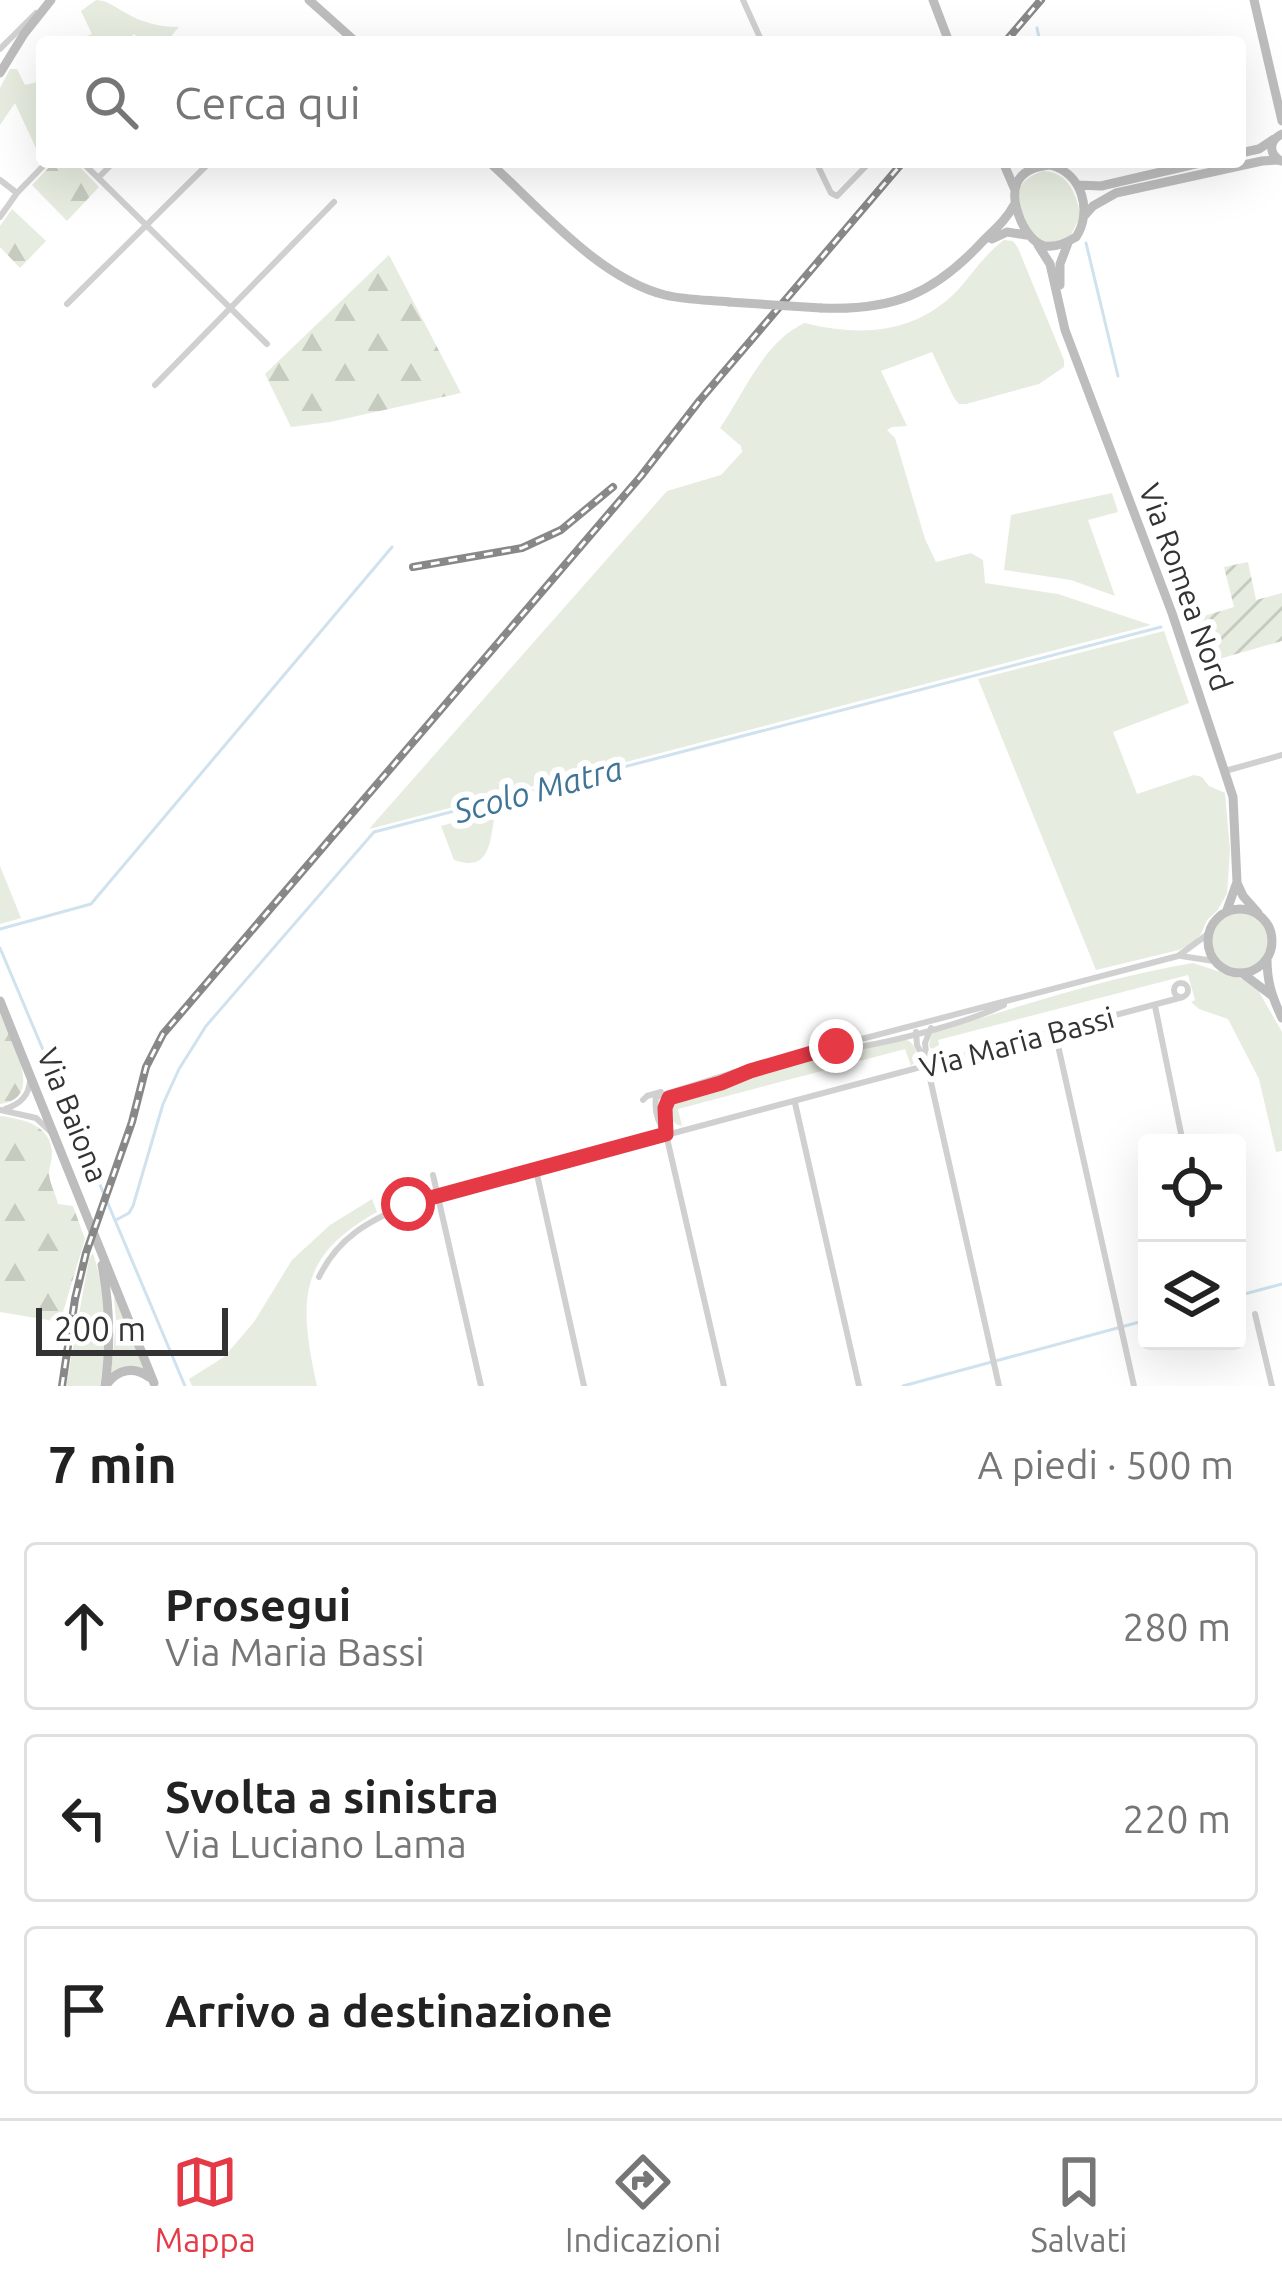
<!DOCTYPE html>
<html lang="it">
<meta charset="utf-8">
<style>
body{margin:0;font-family:Ubuntu,sans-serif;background:#f6f6f6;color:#222}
.controls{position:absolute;right:36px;bottom:36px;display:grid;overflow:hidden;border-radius:12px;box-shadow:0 12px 48px #0002}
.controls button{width:108px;height:108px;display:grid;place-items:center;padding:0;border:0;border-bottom:3px solid #e0e0e0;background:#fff;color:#222;font:60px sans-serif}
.scale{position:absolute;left:36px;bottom:30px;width:192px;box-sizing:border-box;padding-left:12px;border:6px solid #333;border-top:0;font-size:33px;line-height:42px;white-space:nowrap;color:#333;-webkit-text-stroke:9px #fff;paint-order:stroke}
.stop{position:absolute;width:36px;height:36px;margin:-27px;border:9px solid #e63946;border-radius:50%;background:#fff}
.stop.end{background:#e63946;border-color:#fff;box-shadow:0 3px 12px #0008}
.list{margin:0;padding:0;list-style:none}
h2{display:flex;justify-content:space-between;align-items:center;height:156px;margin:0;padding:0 48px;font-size:51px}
h2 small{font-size:39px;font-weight:400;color:#767676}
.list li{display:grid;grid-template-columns:78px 1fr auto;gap:36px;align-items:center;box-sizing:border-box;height:168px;margin:0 24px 24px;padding:0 24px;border:3px solid #e0e0e0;border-radius:12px}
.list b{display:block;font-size:45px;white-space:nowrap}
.list p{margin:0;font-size:39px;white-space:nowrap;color:#767676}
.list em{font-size:39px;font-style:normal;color:#767676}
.icon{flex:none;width:66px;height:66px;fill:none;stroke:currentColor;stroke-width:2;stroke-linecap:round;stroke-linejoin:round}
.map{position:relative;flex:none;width:1282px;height:1386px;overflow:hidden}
.search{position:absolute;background:#fff;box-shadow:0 12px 48px #0002;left:36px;right:36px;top:36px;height:132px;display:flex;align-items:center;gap:30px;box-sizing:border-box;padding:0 42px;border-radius:12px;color:#767676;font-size:45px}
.sheet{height:732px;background:#fff}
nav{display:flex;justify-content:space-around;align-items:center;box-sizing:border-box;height:168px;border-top:3px solid #e0e0e0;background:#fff;font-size:33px;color:#767676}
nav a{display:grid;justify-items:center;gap:6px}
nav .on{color:#e63946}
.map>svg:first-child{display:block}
.grass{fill:#e6ecdf}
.forest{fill:url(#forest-firs)}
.garden{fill:url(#garden-furrows)}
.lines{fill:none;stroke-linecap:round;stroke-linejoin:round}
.stream{stroke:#cfe2ee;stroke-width:3}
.street{stroke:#d0d0d0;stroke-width:6}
.secondary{stroke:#bdbdbd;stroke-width:9}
.rail-casing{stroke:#888;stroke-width:8}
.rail{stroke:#fff;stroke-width:3;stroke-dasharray:9;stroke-linecap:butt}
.secondary-bridge{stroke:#bdbdbd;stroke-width:9}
.route{stroke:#e63946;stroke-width:15}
.labels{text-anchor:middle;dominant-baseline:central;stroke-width:12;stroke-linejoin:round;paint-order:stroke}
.street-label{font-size:30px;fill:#333;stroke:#fff}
.water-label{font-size:33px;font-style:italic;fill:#3f7597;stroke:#fff}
</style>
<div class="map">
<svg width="1282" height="1386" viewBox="0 0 1282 1386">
<defs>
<pattern id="forest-firs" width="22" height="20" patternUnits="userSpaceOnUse" patternTransform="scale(3)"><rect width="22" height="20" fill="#e6ecdf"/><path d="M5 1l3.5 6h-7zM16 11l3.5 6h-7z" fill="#c6cbc0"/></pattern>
<pattern id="garden-furrows" width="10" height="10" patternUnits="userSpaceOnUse" patternTransform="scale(3)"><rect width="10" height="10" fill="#e6ecdf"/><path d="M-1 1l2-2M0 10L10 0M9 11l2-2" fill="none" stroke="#c6cbc0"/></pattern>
</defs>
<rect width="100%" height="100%" fill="#fff"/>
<path class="grass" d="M96 0C110 1 114 7 126 13 142 23 161 27 179 27L166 42H143L134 34 125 42H73L92 34 81 11Z
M10 69H17L25 85 42 81 41 159 15 103 0 125V88Z
M1044 171C1070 174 1075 193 1081 215L1070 237 1051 243 1035 237C1020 211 1004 183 1044 171Z
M1004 240 1013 241 1018 248 1064 360V367L1039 384 966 404H959L954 398 932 352 881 371 907 426 892 427 887 430 895 438 925 539 936 562 971 553 983 560 985 583 1058 594 1151 625 369 829 667 491 721 475 742 452 741 446 720 428C744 393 765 340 805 323 861 337 915 334 958 290 973 273 985 254 1004 240Z
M1112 493 1118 512 1088 520 1115 596 1071 580 1004 570 1011 515Z
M1164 631 1189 703 1113 732 1137 794 1194 775 1202 777 1209 786 1225 793 1230 850 1227 894 1217 911 1207 920 1201 934 1193 943 1179 950 1096 970 978 679Z
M507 800 497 806C489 834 495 874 454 860L441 826 466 819 468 810Z
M0 866 21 918 0 924Z
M1212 941a28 28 0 1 1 56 0a28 28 0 1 1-56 0Z
M1193 963 1245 980 1257 988 1282 1032V1151L1276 1152 1259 1079 1228 1019 1199 1009 1191 1002 1195 1000 1188 975 938 1040 942 1057 934 1055 929 1045 932 1033C1018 1007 1104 978 1193 963Z
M905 1039C916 1043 922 1058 911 1066L905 1049 678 1109 682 1126C671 1124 668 1115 670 1105L677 1098 834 1053Z
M372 1199 377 1212C296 1257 299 1303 317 1386H192L189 1379 224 1357 254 1322 292 1260 330 1225Z
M93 1253C107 1298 108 1340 100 1386H66L89 1259Z
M114 1298H116L145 1371 111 1374 116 1321Z"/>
<path class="forest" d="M54 162H75L99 187 67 221 32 185Z
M12 209 46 241 20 268 0 247V226Z
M389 255 461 393 330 422 291 427 265 374Z
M0 1014C10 1038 47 1099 0 1104Z
M0 1116C23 1119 52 1125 52 1154 52 1161 49 1167 49 1174 50 1184 56 1195 58 1204L73 1206 85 1239 60 1322 0 1312Z"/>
<path class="garden" d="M1248 562 1256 600 1282 593V641L1205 663 1191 620 1234 607 1224 567Z"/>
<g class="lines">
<path class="stream" d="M1037 28 1040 42
M1086 243 1118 376
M0 929 91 904 392 547
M0 948 185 1386
M116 1220 129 1213 133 1206 163 1104 179 1069 206 1026 374 832 1161 627
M1237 1296 1282 1284
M903 1386 1147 1320"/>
<path class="street" d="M743 0 762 42
M0 49 36 13
M82 162 267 344
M816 162 831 193 837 196 870 162
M98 178 114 162
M0 180 17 193 47 162
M0 217 17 193
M67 304 210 162
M155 385 334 202
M1225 771 1282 755
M1181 956 1214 961
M1174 990a7 7 0 1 1 14 0a7 7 0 1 1-14 0Z
M1155 1006 1183 1143
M916 1032 917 1045 927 1065 999 1386
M1055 1032 1134 1386
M832 1051C881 1045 959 1026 1004 1005
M927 1062 925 1043 931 1028
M701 1089 739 1075
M643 1100 647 1096 661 1092
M795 1103 859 1386
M5 1109C20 1104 29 1096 30 1081
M0 1110 36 1118 51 1132
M666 1130V1102L676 1095
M536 1170 584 1386
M433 1175 481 1386
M319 1277C338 1237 369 1221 408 1204L1183 997
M1255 1314 1272 1386
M724 1386 666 1134C658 1123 654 1111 656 1097L732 1073 1178 956 1208 934"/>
<path class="secondary" d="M309 0 356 42
M933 0 949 42
M1254 0 1282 121
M0 73 24 34 51 0
M1240 153 1259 149 1274 139
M1281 161C1268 154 1269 140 1282 134
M489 162C539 207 598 278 665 295 686 300 708 300 729 302
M1003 162 1015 190
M1050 165C1082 173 1093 211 1076 237 1050 253 1034 249 1021 221 1008 191 1014 168 1050 165Z
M1078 185 1101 186 1204 162
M1085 215 1093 206 1116 193 1262 161 1278 160
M992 239 1007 232 1026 235
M1038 245 1050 264 1065 330 1172 613 1233 797 1237 882 1227 910
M1060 285V264L1068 243
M821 308C893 311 934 294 983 241 995 229 1006 220 1014 205
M1237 883 1243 896 1258 913
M1208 941a32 32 0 1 1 64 0a32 32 0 1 1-64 0Z
M1267 959C1267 982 1272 997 1282 1018
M1242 973 1271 995
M0 1001 154 1383
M102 1265C110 1306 111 1344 105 1386
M107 1384C118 1369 134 1366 149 1377"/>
<g class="rail-casing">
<path id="rail" d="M1005 42 1041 0
M413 567 522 548 561 530 613 487
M62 1386 75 1299 86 1253 132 1122 146 1067 163 1034 641 476 700 400 903 162"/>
</g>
<use href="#rail" class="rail"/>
<path class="secondary-bridge" d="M729 302 821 308"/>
</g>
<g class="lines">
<path class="route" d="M408 1204 666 1134 665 1108 669 1098 721 1083 750 1071 836 1046"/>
</g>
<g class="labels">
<g class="street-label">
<text transform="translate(1186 587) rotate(70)">Via Romea Nord</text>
<text transform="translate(1017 1042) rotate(-15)">Via Maria Bassi</text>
<text transform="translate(73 1115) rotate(68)">Via Baiona</text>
</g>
<g class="water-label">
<text transform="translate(538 789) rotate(-15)">Scolo Matra</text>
</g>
</g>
</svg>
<div class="controls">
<button><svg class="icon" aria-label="locate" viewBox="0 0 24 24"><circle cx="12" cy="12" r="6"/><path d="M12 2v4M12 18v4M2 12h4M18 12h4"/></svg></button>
<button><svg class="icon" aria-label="layers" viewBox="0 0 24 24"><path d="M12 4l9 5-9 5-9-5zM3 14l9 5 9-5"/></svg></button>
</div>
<div class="scale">200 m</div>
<div class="stop" style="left:408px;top:1204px"></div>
<div class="stop end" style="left:836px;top:1046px"></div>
<div class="search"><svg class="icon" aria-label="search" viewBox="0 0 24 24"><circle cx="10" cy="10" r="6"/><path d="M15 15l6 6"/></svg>Cerca qui</div>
</div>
<section class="sheet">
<h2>7 min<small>A piedi · 500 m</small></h2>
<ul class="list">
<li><svg class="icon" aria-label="ahead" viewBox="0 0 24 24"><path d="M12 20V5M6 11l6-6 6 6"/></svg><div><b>Prosegui</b><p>Via Maria Bassi</p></div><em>280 m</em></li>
<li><svg class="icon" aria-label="left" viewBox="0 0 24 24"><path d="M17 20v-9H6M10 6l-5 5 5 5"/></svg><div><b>Svolta a sinistra</b><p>Via Luciano Lama</p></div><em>220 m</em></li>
<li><svg class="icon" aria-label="arrive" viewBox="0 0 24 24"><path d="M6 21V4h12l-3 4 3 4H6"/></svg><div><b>Arrivo a destinazione</b></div></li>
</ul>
</section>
<nav>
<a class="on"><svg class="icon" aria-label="map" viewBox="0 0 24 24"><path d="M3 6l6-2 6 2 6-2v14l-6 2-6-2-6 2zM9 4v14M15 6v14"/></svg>Mappa</a>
<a><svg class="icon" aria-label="directions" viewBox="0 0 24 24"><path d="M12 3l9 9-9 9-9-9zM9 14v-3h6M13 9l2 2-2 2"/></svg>Indicazioni</a>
<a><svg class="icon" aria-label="saved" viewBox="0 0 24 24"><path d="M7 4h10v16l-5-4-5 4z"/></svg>Salvati</a>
</nav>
